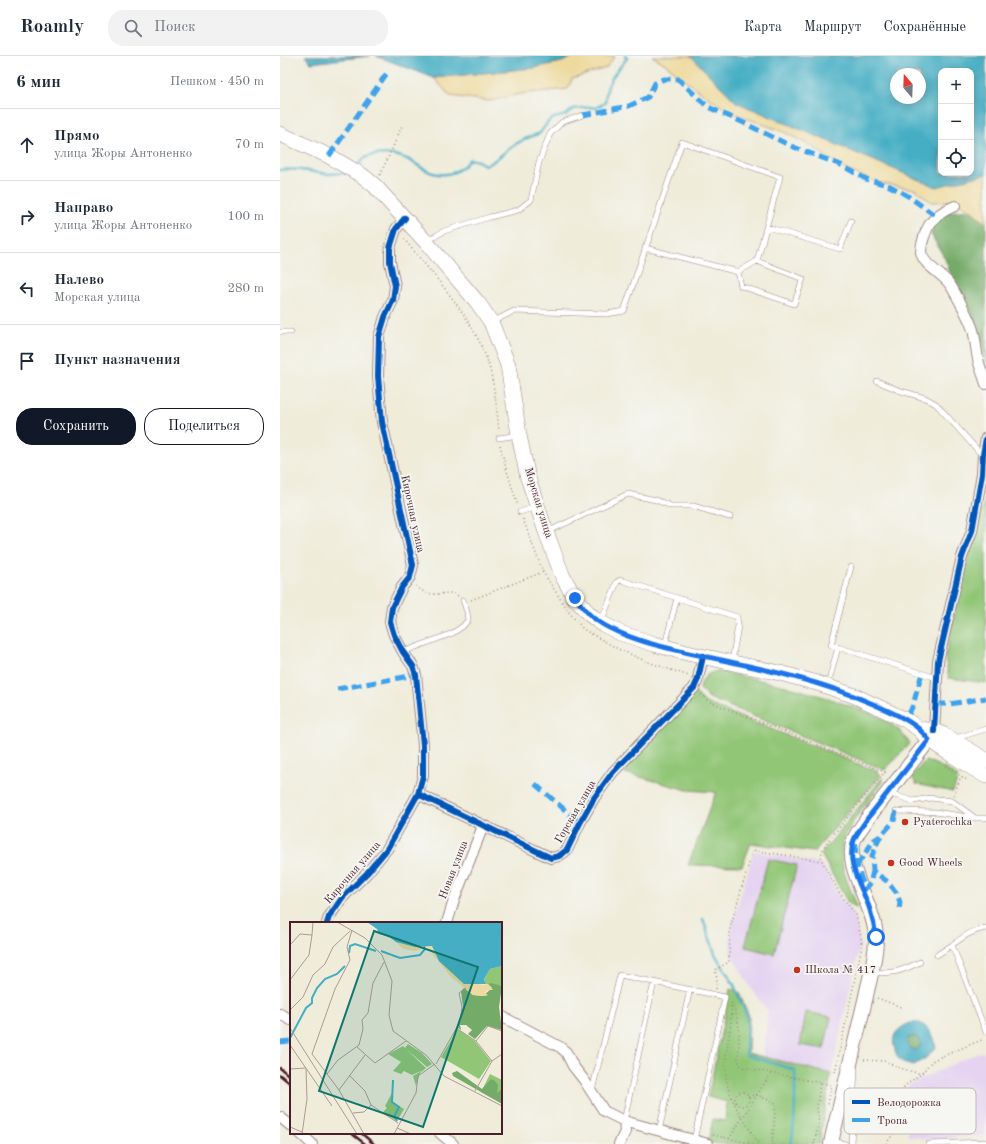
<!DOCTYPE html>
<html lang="ru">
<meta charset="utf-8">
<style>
body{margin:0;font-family:"Old Standard TT",serif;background:#f2f2f3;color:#1f2937}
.controls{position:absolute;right:12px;top:12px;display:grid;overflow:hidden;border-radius:8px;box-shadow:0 2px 10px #0003}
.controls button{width:36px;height:36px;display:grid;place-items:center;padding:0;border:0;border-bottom:1px solid #e0e1e3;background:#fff;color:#1f2937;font:20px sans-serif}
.compass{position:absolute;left:610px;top:12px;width:36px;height:36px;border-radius:50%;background:#fff;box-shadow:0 2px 10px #0003;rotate:341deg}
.stop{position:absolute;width:12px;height:12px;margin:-9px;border:3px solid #1a73e8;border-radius:50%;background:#fff}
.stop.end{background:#1a73e8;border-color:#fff;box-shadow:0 1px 4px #0008}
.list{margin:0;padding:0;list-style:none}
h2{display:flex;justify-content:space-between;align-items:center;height:52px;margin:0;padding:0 16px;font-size:17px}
h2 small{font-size:13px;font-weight:400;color:#747a83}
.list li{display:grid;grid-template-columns:26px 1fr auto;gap:12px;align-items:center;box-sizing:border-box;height:72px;padding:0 16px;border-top:1px solid #e0e1e3}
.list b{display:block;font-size:15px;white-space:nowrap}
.list p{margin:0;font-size:13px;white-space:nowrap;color:#747a83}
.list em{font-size:13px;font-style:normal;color:#747a83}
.actions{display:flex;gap:8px;padding:12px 16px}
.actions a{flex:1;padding:9px 0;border:1px solid #111827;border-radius:16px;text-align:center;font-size:14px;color:#111827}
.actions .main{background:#111827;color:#fff}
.icon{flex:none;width:22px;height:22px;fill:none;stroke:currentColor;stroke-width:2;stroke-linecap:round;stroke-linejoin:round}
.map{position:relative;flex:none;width:706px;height:1088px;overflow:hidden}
header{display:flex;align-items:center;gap:24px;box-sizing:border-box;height:56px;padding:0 20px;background:#fff;border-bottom:1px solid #e0e1e3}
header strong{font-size:19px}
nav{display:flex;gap:22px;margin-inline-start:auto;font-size:14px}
.search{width:280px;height:36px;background:#f2f2f3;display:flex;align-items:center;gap:10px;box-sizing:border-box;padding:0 14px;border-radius:16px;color:#747a83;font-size:15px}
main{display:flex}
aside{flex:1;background:#fff}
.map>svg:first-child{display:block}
.built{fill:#e5d3f1}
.green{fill:#92c677;stroke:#6e7251}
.forest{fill:#75ab68;stroke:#60654a}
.sand{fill:#eeda9e;stroke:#9c7c64}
.water{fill:#45aec4;stroke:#486678;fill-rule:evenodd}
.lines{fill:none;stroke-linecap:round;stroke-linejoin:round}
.stream{stroke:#45aec4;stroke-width:2.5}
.service-casing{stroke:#9c8682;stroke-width:6}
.minor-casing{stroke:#9c8682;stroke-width:12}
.secondary-casing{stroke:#9c8682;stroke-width:16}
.primary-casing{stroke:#9c8682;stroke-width:16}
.path{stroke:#9c8682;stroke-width:1.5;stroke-dasharray:1 3;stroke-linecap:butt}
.service{stroke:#fff;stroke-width:5}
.minor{stroke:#fff;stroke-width:10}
.secondary{stroke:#fff;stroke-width:14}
.primary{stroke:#fff;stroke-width:15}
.rail{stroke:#4a1f2b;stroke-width:2.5}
.quiet{stroke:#40a2eb;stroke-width:5;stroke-dasharray:10 5;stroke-linecap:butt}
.cycleway-casing{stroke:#f6f6f2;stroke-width:8}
.cycleway{stroke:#0057b8;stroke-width:6}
.route{stroke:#1a73e8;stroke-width:5}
.poi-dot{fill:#c8321e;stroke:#f6f6f2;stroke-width:1.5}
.labels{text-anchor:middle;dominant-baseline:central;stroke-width:3.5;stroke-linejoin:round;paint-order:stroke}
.street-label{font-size:11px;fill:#4a1f2b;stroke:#f6f6f2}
.poi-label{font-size:11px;fill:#4a1f2b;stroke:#f6f6f2;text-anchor:start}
.inset-river{fill:none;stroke:#45aec4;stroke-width:2}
.inset-road{fill:none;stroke:#ad9a94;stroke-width:1}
.view{fill:#0f766e;fill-opacity:0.15;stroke:#0f766e;stroke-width:2}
.inset-edge{fill:none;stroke:#4a1f2b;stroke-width:2}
.key{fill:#f6f6f2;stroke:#c2b6b6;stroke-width:1}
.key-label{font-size:11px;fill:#4a1f2b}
</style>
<header>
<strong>Roamly</strong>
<div class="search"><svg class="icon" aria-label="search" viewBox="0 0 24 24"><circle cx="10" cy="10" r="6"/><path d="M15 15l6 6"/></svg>Поиск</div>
<nav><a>Карта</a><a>Маршрут</a><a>Сохранённые</a></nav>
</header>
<main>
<aside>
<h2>6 мин<small>Пешком · 450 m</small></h2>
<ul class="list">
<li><svg class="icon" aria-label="ahead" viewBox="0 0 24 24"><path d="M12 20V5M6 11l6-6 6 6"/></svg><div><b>Прямо</b><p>улица Жоры Антоненко</p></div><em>70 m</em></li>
<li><svg class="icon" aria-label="right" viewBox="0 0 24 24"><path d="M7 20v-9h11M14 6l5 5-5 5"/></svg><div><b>Направо</b><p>улица Жоры Антоненко</p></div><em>100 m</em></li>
<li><svg class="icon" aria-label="left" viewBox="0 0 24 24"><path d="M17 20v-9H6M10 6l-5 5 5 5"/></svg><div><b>Налево</b><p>Морская улица</p></div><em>280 m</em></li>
<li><svg class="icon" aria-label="arrive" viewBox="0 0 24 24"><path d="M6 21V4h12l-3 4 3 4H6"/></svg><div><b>Пункт назначения</b></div></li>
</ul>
<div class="actions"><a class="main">Сохранить</a><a>Поделиться</a></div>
</aside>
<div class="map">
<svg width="706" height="1088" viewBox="0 0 706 1088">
<rect width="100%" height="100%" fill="#f6f6f2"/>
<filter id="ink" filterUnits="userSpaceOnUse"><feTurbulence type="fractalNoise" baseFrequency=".025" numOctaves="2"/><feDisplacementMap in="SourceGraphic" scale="8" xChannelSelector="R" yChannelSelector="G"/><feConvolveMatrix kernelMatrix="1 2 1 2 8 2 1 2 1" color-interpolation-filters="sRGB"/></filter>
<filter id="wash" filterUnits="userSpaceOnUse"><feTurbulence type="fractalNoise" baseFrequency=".012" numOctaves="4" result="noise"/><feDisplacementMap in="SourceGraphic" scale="16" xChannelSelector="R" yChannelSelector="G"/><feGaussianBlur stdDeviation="0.9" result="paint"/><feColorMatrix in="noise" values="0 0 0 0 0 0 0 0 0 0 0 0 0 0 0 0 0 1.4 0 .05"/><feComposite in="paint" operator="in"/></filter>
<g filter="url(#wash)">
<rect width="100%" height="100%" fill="#efecda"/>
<path class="built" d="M474 795 542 808 559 839 575 860 579 881 580 889 551 1017 483 1001 488 955 470 931 450 896 451 873Z
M699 996 706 997V1079L650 1083 628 1080V1029Z"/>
<path class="green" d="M706 443V627L669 622 665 601 682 524 696 474Z
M438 615 502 629 548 642 598 660 618 673 630 687 605 714 429 642 420 633C422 621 427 617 438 615Z
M415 636 426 647 596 715 601 719 534 796 471 787 462 810 408 809 436 736 407 734 342 716Z
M645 705C658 707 668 715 678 721L673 736 636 728 632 720Z
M602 722H603V726C592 742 564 772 562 791 559 811 570 832 577 850L576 852 568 847 541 798Z
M488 803 517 809 494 898 465 891Z
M450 933 459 936 469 960 468 997 551 1018 539 1088H438L428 1086 433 1063 445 1065 447 1046 428 1041Z
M526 956 551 961 544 993 520 989Z"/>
<path class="forest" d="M691 154 706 167V307L698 273 685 244 671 219 665 203 651 178 655 166 665 156Z
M635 980 640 984 641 988 637 994H631L627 988 628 982Z"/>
<path class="sand" d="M294 0H335L326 12 292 23 288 33 240 38 210 45 170 40 154 22 253 12 282 6Z
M372 0H411L456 46 656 131 706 118V167L691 154 674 145 651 146 635 133 599 127 564 113 533 91 504 76 450 56 419 35 384 7Z"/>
<path class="water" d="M25 0H90L31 7Z
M96 0H294L282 6 253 12 154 22Z
M411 0H706V118L656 131 456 46ZM661 15H691V117H661ZM616 18H640V42H616Z
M630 967C632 967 637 966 640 967 649 971 654 983 656 992L646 1002 634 1009C630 1008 624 1007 621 1005 618 1003 616 998 615 994 610 979 617 973 630 967ZM634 980 640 984 641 988 637 994 631 993 627 988 628 982Z"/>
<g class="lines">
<path class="stream" d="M76 111C79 108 82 104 85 102 95 96 117 98 127 103 134 106 139 111 146 114 156 120 171 120 181 112 184 110 187 106 190 103L198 105 205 109 211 107 234 89 245 83 260 77 268 66 274 62 286 59 293 53 310 51 315 52 325 47C327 22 334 20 347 2L345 0
M0 114C16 111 32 117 49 118 54 118 60 117 65 117
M423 863 435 898 453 927 467 960 466 999 515 1014C515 1039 516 1064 511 1088"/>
</g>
</g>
<g filter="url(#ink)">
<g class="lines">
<g class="service-casing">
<path id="service" d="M487 171 560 193 571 165
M147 185 164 175 210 161 238 154 251 144 259 106 270 78 282 66 303 59
M458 216 461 230 514 248 523 223 477 205
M212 266 234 255 327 258 344 255 402 86 500 121 477 205 458 216 365 192
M0 276H11
M597 325 618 334 645 342 656 348 702 399
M219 382 238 379
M240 456 256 451
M267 476 348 438 376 444 391 450H413L450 461
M571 511 551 589 657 622
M321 566 337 526 340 524 344 525 457 561 458 570 452 605
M385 589 397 542
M123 596 173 577 183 570 188 564 187 556 183 544
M550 621 558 591
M676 682 706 673
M610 737 614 739 633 745 651 742 672 745 695 762
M616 755 655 756 695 762H706
M706 872C692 874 683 881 672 889L706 976
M657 899 672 889
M593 916C612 919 624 914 640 906
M312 1035 340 919 445 941 414 1084
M344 1065 374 926
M379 1075 410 933
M553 1085 565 1088
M571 1088 575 1013
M649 1088 706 1086"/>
</g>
<g class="minor-casing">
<path id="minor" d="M675 150C658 157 649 164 644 181 642 186 641 191 641 196 643 210 664 218 671 230 679 244 688 259 693 274 696 285 696 296 699 307 701 314 704 321 706 328
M654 675 658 605 682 501 692 475 702 418 703 399 706 382
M138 738 271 802 279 800 287 794 300 767 314 742 333 716 414 632 418 623 423 600
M47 867 49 861 62 842 87 817 107 793 138 738 143 720V689L136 619 133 610 123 596 114 579 110 566 112 551 122 531 130 521 133 509 102 366 98 320 99 281 105 261 113 244 115 230 110 206V192L116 173 125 162
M167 867 174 844 203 770
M0 958 11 964
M221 960 280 991 286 996 293 1010 304 1024 324 1055 344 1065 428 1088
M0 1061 11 1070
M20 1077 32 1088
M160 1077 173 1088
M339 1088 345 1076 344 1065"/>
</g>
<g class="secondary-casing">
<path id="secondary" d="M551 1088C553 1074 558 1060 561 1046 569 1011 578 975 586 940 590 921 596 902 596 883 596 850 563 813 574 784 577 776 583 770 587 763L649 684 654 675"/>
</g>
<g class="primary-casing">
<path id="primary" d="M0 78 49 100 83 120 95 130 146 186 198 247 211 266 228 309 239 379 248 422 266 476 283 521 295 542 309 558 321 567 340 577 374 588 407 597 500 617 537 627 575 640 626 664 639 673 649 684 686 708 706 720
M639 673 654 675 664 679 706 704"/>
</g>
<path class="path" d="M100 119 113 91 122 70
M124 183C154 220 198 266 210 314 215 334 217 355 219 375
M220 389 226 412 238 450
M243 463 263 516 288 555 303 573 338 593 368 606 409 620
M136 530C148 542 158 537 173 537L178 540
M191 544 263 516
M421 638 428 645 605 716
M665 710 687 724
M674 739 681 720
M436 933 437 923 435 914 449 906 450 872 473 794 541 805
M597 942 621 951
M451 947C462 964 459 985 458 1004L459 1008 462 1011 551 1029 548 1049
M451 950C453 967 447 984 446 1001 442 1038 461 1059 479 1088
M584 1004 604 1005 620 1012 641 1018
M555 1016 582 890 581 881 576 859 560 838 541 803 542 795 547 786 605 716 608 718
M455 1043a7 7 0 1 1 14 0a7 7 0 1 1-14 0Z
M468 1040 477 1039 496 1047 492 1088
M433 1079 474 1088
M449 1083 491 1017
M534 1088 539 1068 537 1052 540 1027
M606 1088 613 1078 617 1062 618 1044 624 1032 627 1028 641 1018 652 1005 658 1002 704 983"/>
<use href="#service" class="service"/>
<use href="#minor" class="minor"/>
<use href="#secondary" class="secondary"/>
<use href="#primary" class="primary"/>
<path class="rail" d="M0 1012 11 1021
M0 1019 11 1028
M71 1077 85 1088
M81 1077 94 1088"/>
<path class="quiet" d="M303 59 349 50 368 41 375 27 384 23H398L428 51 464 67 511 90 561 109 586 123 610 130 628 140 656 160
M49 100 107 17
M57 633 136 619
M656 648H670L706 642
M629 658 633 649 642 617
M255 728 300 767
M616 755 614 765 601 780 596 789 592 800 593 815 608 826 616 836 620 846 619 855
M576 788C574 804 579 819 586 833
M577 809 594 784 600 780
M583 835 590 828 593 815
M0 986 11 985"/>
<g class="cycleway-casing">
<path id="cycleway" d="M654 675 658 605 682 501 692 475 702 418 703 399 706 382
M138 738 271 802 279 800 287 794 300 767 314 742 333 716 414 632 418 623 423 600
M47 867 49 861 62 842 87 817 107 793 138 738 143 720V689L136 619 133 610 123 596 114 579 110 566 112 551 122 531 130 521 133 509 102 366 98 320 99 281 105 261 113 244 115 230 110 206V192L116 173 125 162"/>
</g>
<use href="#cycleway" class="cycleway"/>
</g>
</g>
<g class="lines" filter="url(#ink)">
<path class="route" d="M295 542C300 547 304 553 309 558 333 582 395 594 428 601 484 613 541 625 593 648 609 655 626 662 639 673 642 676 646 680 649 684L587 763C583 770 577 776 574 784 565 808 583 832 590 854 593 863 595 872 596 881"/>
</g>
<g class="poi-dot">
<circle cx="625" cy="766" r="4"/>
<circle cx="611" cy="807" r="4"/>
<circle cx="517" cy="914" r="4"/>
</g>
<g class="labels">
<g class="street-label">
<text transform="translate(258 447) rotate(73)">Морская улица</text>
<text transform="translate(132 458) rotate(78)">Кирочная улица</text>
<text transform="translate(296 756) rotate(-60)">Горская улица</text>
<text transform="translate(174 814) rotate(-69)">Новая улица</text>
<text transform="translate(73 817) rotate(-49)">Кирочная улица</text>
</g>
<g class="poi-label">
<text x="633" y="766">Pyaterochka</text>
<text x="619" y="807">Good Wheels</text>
<text x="525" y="914">Школа № 417</text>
</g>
</g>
<g transform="translate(10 866)">
<rect width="212" height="212" fill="#efecda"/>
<path d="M212 44V64L196 62 194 57 200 47ZM168 107 185 119 201 139 189 157 151 135ZM118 122 132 131 142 142 137 145 115 126ZM113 124 136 146 130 151 126 164 123 154 133 148 122 153 114 149 111 152 103 149 111 140 98 132ZM200 152 212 158V181L191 170ZM103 169V180L114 187 107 199 92 191 97 186 95 184Z" fill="#92c677"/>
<path d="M201 61 212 64 209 85 212 108 197 104 185 117 178 112 182 108 176 103H170L171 108 168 106 173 85 171 69 174 66 183 73 193 74 202 66 198 62ZM167 149 192 167 201 157 205 159 208 163 207 171 212 167V182L163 154 162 151Z" fill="#75ab68"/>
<path d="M106 20 125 25 142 24 149 39 192 63 198 62 203 68H197L195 71 198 73 195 74 183 73 161 55 137 25 125 29 113 27Z" fill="#eeda9e"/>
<path d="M77 0H212V44L200 47 194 57 196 62H174L149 39 142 24 125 25 106 20 98 14 89 12 87 7Z" fill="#45aec4"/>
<path class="inset-river" d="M91 29 110 36 130 33 135 27 134 24M59 31 60 24 65 22 86 29M0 116 16 86 22 81V76L27 66 35 57 47 52 55 44M103 158 102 180 109 185 104 195 107 199"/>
<path class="inset-road" d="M47 0 75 16 92 33 102 59 99 93 103 109 136 133 154 154 212 184M62 8 57 25 60 38 45 67 22 132 49 168 74 212M0 23 10 12 22 13 23 0M0 58 19 33 22 13M0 88 13 75 23 53 35 42 43 25 60 9M0 106 67 212M166 106 186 119 202 139M186 119 198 104 212 109M0 123 42 184M67 125 85 141 116 119M146 142 170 100 172 85 169 71 176 66M0 147 16 146M37 152 48 138 69 123 73 107 72 98 78 91 83 61 94 40M59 153 75 169 81 183 108 201M49 168 75 133M185 169 202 139 212 132M63 191 74 190 81 183M0 205 12 210M107 206 121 212M12 212 17 177 16 147M104 212 126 171 128 154 145 142"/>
<path class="view" d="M84 9 188 45 133 205 29 169Z"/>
<rect width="212" height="212" class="inset-edge"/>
</g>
<rect x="564" y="1032" width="132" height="46" rx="6" class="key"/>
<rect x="572" y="1044" width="18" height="4" fill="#0057b8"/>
<rect x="572" y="1062" width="18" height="4" fill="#40a2eb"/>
<g class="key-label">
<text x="597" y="1050">Велодорожка</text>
<text x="597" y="1068">Тропа</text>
</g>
</svg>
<div class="controls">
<button>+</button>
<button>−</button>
<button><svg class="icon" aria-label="locate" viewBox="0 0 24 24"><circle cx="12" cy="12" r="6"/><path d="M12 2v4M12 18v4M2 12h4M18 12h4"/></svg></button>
</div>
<svg class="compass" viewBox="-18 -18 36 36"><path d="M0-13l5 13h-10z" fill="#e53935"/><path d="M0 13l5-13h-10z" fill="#747a83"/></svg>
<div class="stop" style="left:596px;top:881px"></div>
<div class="stop end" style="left:295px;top:542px"></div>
</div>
</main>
